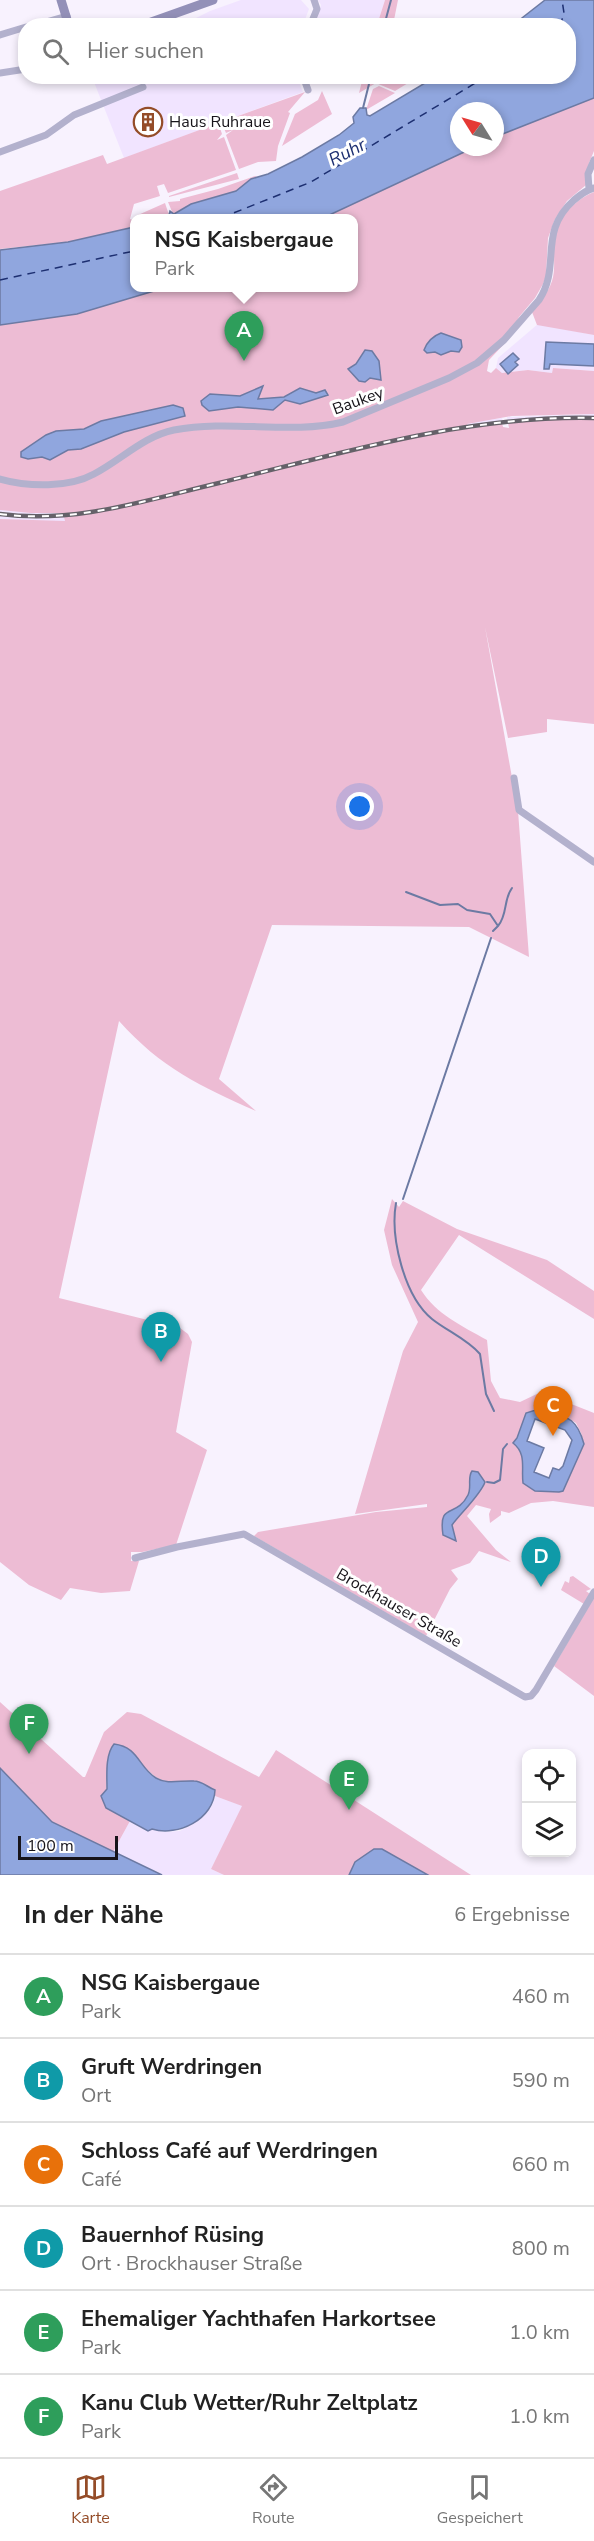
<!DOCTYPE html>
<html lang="de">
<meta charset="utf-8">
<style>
body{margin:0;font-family:"Nunito Sans",sans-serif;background:#f6f6f6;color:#222}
.controls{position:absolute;right:18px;bottom:18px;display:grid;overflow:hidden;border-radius:12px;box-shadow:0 3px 9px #0003}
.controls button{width:54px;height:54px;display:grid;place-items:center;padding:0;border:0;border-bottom:2px solid #e0e0e0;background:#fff;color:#222;font:30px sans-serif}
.compass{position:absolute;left:450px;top:102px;width:54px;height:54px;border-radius:50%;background:#fff;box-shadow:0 3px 9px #0003;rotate:307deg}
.scale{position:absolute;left:18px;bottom:15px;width:100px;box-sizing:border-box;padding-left:6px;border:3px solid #17141a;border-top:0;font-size:16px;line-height:21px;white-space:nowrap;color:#17141a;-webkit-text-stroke:4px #fff;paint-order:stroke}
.you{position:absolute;left:360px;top:807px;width:21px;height:21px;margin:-15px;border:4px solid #fff;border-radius:50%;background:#1a73e8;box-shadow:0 0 0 9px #1a73e833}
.badge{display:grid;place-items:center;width:39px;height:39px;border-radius:50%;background:#944c28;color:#fff;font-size:20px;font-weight:700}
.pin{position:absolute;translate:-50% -50px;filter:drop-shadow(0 2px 3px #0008)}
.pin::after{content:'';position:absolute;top:32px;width:21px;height:18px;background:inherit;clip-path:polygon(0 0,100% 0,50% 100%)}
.popup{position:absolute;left:130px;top:214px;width:228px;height:78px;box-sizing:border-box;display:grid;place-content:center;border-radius:12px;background:#fff;filter:drop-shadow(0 2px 4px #0005);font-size:20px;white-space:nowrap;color:#767676}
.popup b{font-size:22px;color:#222}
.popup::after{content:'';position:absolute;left:50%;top:100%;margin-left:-12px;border:12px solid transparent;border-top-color:#fff}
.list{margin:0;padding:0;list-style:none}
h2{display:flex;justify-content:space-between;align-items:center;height:78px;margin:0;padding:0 24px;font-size:26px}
h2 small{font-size:20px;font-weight:400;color:#767676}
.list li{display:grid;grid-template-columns:39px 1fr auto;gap:18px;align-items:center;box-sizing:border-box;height:84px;padding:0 24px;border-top:2px solid #e0e0e0}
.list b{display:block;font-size:22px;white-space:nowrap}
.list p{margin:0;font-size:20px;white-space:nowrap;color:#767676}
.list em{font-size:20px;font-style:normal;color:#767676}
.icon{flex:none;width:33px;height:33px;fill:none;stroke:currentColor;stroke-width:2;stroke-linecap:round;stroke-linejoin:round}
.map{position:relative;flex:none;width:594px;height:1875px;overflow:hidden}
.search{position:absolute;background:#fff;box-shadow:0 3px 9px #0003;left:18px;right:18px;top:18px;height:66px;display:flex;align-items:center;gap:15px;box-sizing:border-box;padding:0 21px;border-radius:24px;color:#767676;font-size:22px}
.sheet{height:582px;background:#fff}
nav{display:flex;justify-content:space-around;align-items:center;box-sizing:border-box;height:84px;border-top:2px solid #e0e0e0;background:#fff;font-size:16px;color:#767676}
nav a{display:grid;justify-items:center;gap:3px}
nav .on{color:#944c28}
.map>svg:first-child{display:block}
.built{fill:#f1e4ff}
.green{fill:#edbcd4;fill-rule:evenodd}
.water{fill:#90a6de;stroke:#6c7aa3;stroke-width:1.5;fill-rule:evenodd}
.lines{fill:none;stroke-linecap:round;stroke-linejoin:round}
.stream{stroke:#6c7aa3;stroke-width:2}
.ferry{stroke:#1d2f71;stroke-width:1.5;stroke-dasharray:8 6;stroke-linecap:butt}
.street{stroke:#b3b1cd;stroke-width:7}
.secondary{stroke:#9390b8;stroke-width:9}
.rail-casing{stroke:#656169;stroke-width:4.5}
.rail{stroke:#fff;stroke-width:2;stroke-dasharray:7;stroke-linecap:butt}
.labels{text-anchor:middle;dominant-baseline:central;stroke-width:6;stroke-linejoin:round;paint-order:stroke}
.poi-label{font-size:16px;fill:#17141a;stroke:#fff;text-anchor:start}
.street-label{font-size:16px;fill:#17141a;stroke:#fff}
.water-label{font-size:18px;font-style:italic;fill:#1d2f71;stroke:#fff}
</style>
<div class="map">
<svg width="594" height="1875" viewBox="0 0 594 1875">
<rect width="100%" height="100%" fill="#f8f2fe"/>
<path class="built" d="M241 0H301L309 9 303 25 180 26 210 11Z
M318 0H385L377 25 314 26 321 5Z
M92 77H297L303 92 124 158Z
M538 324 594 335V371L553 368 552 373 528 370 502 373 496 368 498 358Z
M594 414V420L508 423 507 417Z
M502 418 503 423 462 430 79 520 56 522 0 519V510L48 513 471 422Z
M215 1796 243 1806 211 1869 224 1875H162L113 1852 130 1821 148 1831 152 1829 164 1832 180 1831 191 1825 212 1805Z"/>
<path class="green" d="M385 0H398L393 25H377Z
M363 77V76L418 77 395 91 376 83 359 93Z
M379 86 395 93 366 110 373 89Z
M322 91 332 114 282 146 295 114 318 100Z
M305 92 288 112 290 113 278 146 276 161 258 162 239 169 226 135 233 130 226 133 223 126 228 124 227 120Z
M594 98V151L589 163 586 185 567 201 555 219 548 238 546 276 543 284 535 298 519 317 505 343 489 360 487 371 491 373 496 368 502 373 528 370 552 373 553 368 594 371V414L512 416 467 424 468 429 502 423 503 427 509 428 508 423 547 420H594V724L547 719V732L508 738 485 627 518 811 529 957 469 927 272 925 219 1079 256 1111C200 1086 161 1068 119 1021L59 1298 180 1328 188 1334 192 1342 176 1432 207 1450 176 1545 142 1552H131V1561H139L130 1591 101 1593 70 1588 61 1600 29 1585 0 1562V519L65 521 63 513H31L0 510V315L147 288H354V218H305L464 147H495V135Z
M213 125 215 129 220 128 222 134 217 140 224 137 236 170 168 193 164 184 157 186 160 196 134 204 130 219 134 220V227L68 242 0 249V191L103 155 107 164Z
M237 173 239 179 169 197V196Z
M255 176 257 177 251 179 236 191 191 204 173 214 168 202 180 201V199L218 189Z
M594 192V335L537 325 532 312C539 303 548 293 552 281 556 269 553 253 554 240 555 219 576 199 594 192Z
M165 203 169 215 156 218H138V215Z
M392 1199 399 1207 403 1201 457 1229 547 1260 594 1291V1319L459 1235 421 1290C436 1314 462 1326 487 1340L491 1381 500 1398 520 1402 541 1392 594 1413V1507L553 1501 531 1503 509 1513 501 1511V1515L490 1523 489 1514 491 1509 476 1505 467 1516 496 1550 511 1562 479 1551 470 1563 451 1570 458 1579 450 1589 426 1636 254 1536 258 1532 376 1512 427 1507V1504L355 1514 403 1351 418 1322 392 1265 384 1230ZM539 1409 563 1415 576 1423 581 1433 584 1444 563 1491 522 1475C523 1461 524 1453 513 1443Z
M573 1576 591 1589 586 1591 590 1594 584 1604 561 1590 565 1581 569 1583 570 1577Z
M594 1597V1696L554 1666Z
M0 1702 83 1777H85L104 1732 127 1712 141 1714 259 1777 276 1750 471 1875H224L211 1869 242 1806 215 1796V1790C207 1787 202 1781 193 1781 171 1780 163 1787 146 1768H107L106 1808 130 1821 113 1852 52 1822 0 1768Z"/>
<path class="water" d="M545 0H594V98L495 137V111H459V147H475L323 218H156L169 215 170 211 174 214 191 204 236 191 251 179 268 174 302 157 339 135 354 123 353 117 360 108H366L367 115 370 116 435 77 568 76V26L513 25Z
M134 227V288H164L77 314 0 325V250L68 242Z
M441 333 461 340 462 347 459 352 451 351 441 355 435 352 427 353 424 350C427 342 433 336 441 333Z
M546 342 594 344V366L550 364 549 369H544Z
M365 350 372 351 379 361 381 380 370 378 365 382 359 381 348 369 356 364Z
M513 353 519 359 515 362 518 365 508 374 500 364Z
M263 386 258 399 284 397 300 388 316 393 325 390 328 395 300 404 285 400 273 410 238 407 209 411 202 405 201 401 210 394 240 396Z
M173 405 183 408 185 416 124 432 81 449 68 450 50 460 42 457 28 459 21 457V452L46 435 56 431 84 429 101 421Z
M539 1409C565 1417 576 1415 584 1444L563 1491 559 1492 535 1491 523 1483C521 1468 527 1454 513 1443L517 1438 526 1413ZM535 1419 565 1430 572 1440 563 1466 559 1470 553 1468 549 1478 534 1472 544 1448 527 1441Z
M472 1471 478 1472 485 1482C481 1494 461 1513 452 1525L456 1541 443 1535C438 1501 456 1519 468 1495 472 1487 467 1478 472 1471Z
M114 1744C139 1747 138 1767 156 1778 168 1785 181 1780 194 1781 202 1781 207 1787 215 1790 214 1819 178 1837 152 1829L148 1831 106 1808 101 1796 107 1789C107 1775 105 1755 114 1744Z
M0 1768 52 1822 162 1875H0Z
M374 1849H382L428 1875H349L355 1862Z"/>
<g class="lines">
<path class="stream" d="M384 26 391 0
M363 108 371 76
M406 892 440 905 458 904 467 910 490 914 498 926 493 931
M498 926C508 914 503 900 512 888
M403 1199 491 938
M396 1203C390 1237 404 1296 432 1319 447 1331 467 1339 480 1354L486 1394 494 1411
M487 1482 494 1483 500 1480 503 1449 507 1444"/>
<path class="ferry" d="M560 26 564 13 562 0
M221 218 311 182 487 76
M0 280 134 251"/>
<path class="street" d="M32 26 67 16
M310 26 317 9 314 0
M0 35 26 27
M0 73 26 69
M303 76 308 90
M0 152 46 135 74 115 143 87
M589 189 588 174 594 160
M0 479C28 487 69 488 94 474 121 460 144 436 174 430 231 419 290 435 343 422L449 378 477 363 504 340 539 300C562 265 537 233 574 200 580 195 586 190 594 188
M514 778 519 810 594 862
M135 1558 177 1547 244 1534 525 1697 531 1696 536 1690 594 1592"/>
<path class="secondary" d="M61 0 69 26
M140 26 213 0"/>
<g class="rail-casing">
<path id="rail" d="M0 514C76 524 146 500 219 483 341 453 468 415 594 418"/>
</g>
<use href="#rail" class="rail"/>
</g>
<defs>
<g id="building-ring" transform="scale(1.5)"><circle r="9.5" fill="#fff" stroke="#944c28" stroke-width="1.5"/><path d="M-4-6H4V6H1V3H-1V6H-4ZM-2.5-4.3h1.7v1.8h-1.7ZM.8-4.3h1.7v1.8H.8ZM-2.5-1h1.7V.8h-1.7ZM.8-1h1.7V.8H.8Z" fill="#944c28"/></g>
</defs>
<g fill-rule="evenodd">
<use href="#building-ring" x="148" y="122"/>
</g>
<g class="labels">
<g class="poi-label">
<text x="169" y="122">Haus Ruhraue</text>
</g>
<g class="street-label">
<text transform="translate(358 401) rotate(-20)">Baukey</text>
<text transform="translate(399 1608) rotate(30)">Brockhauser Straße</text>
</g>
<g class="water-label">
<text transform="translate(347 152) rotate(-27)">Ruhr</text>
</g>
</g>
</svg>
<div class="controls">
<button><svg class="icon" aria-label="locate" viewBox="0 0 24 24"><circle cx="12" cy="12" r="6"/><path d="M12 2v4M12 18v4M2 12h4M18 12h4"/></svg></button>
<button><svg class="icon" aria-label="layers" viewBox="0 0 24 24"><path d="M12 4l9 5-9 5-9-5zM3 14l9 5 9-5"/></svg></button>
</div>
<svg class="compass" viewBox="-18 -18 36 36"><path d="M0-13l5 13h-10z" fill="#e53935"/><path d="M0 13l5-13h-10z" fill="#767676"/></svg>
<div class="scale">100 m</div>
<div class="you"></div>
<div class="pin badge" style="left:244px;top:361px;background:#2e9e5b">A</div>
<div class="popup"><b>NSG Kaisbergaue</b>Park</div>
<div class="pin badge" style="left:161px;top:1362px;background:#0f9aa8">B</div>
<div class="pin badge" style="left:553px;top:1436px;background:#e8710a">C</div>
<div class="pin badge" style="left:541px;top:1587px;background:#0f9aa8">D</div>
<div class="pin badge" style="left:349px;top:1810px;background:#2e9e5b">E</div>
<div class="pin badge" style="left:29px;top:1754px;background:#2e9e5b">F</div>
<div class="search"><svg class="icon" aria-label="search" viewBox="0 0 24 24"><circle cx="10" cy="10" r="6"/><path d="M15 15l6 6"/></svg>Hier suchen</div>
</div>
<section class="sheet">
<h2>In der Nähe<small>6 Ergebnisse</small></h2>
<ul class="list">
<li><span class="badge" style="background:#2e9e5b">A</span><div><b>NSG Kaisbergaue</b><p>Park</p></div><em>460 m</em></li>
<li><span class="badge" style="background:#0f9aa8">B</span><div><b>Gruft Werdringen</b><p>Ort</p></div><em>590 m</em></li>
<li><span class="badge" style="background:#e8710a">C</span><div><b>Schloss Café auf Werdringen</b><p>Café</p></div><em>660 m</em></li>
<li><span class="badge" style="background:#0f9aa8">D</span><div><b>Bauernhof Rüsing</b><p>Ort · Brockhauser Straße</p></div><em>800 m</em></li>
<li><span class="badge" style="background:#2e9e5b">E</span><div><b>Ehemaliger Yachthafen Harkortsee</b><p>Park</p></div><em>1.0 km</em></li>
<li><span class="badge" style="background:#2e9e5b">F</span><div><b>Kanu Club Wetter/Ruhr Zeltplatz</b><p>Park</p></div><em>1.0 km</em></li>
</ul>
</section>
<nav>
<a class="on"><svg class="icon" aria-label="map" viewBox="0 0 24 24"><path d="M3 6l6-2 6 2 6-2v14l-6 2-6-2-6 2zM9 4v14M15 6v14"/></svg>Karte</a>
<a><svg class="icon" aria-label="directions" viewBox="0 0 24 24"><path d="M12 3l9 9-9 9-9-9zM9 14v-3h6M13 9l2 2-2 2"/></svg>Route</a>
<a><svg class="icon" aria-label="saved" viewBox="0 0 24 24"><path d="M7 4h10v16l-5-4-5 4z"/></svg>Gespeichert</a>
</nav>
